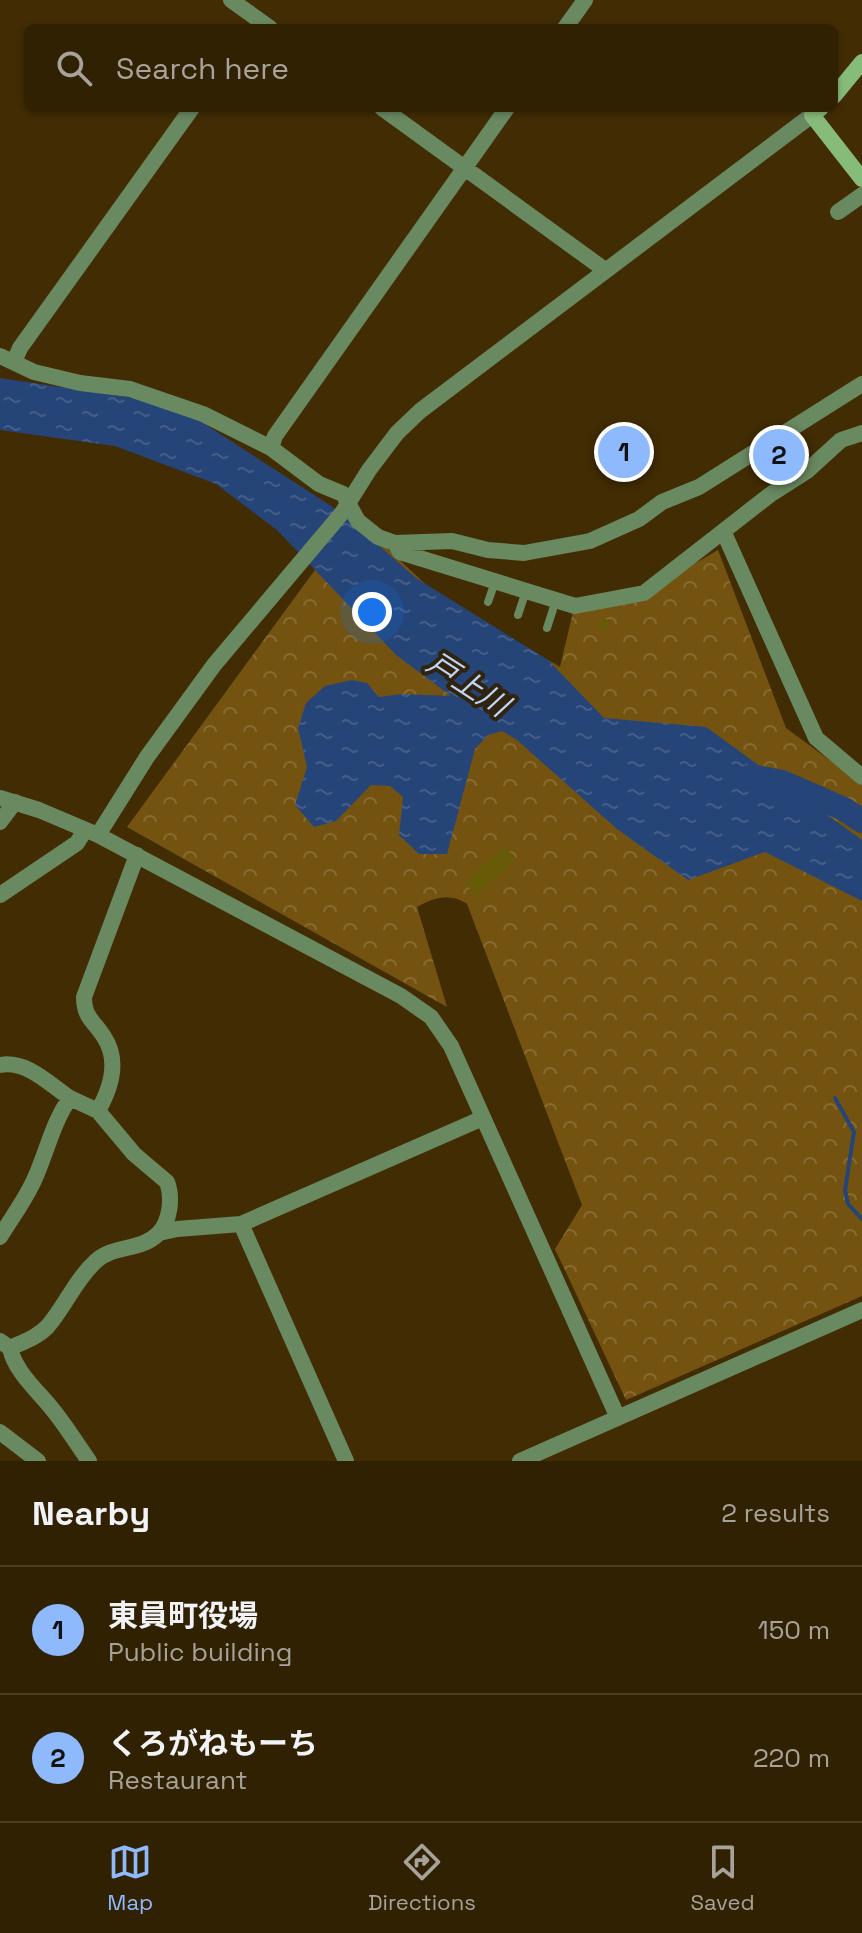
<!DOCTYPE html>
<meta charset="utf-8">
<style>
body{margin:0;font-family:"Space Grotesk","Noto Sans JP",sans-serif;background:#3d2e12;color:#f1f3f6}
.you{position:absolute;left:372px;top:612px;width:28px;height:28px;margin:-20px;border:6px solid #fff;border-radius:50%;background:#1a73e8;box-shadow:0 0 0 12px #1a73e833}
.badge{display:grid;place-items:center;width:52px;height:52px;border-radius:50%;background:#8eb9fd;color:#111;font-size:26px;font-weight:700}
.pin{position:absolute;translate:-50% -50%;border:4px solid #fff;box-shadow:0 2px 8px #0006}
.list{margin:0;padding:0;list-style:none}
h2{display:flex;justify-content:space-between;align-items:center;height:104px;margin:0;padding:0 32px;font-size:34px}
h2 small{font-size:26px;font-weight:400;color:#a8a39a}
.list li{display:grid;grid-template-columns:52px 1fr auto;gap:24px;align-items:center;box-sizing:border-box;height:128px;padding:0 32px;border-top:2px solid #4c3e25}
.list b{display:block;font-size:30px;white-space:nowrap}
.list p{margin:0;font-size:26px;white-space:nowrap;color:#a8a39a}
.list em{font-size:26px;font-style:normal;color:#a8a39a}
.icon{flex:none;width:44px;height:44px;fill:none;stroke:currentColor;stroke-width:2;stroke-linecap:round;stroke-linejoin:round}
.map{position:relative;flex:none;width:862px;height:1461px;overflow:hidden}
.search{position:absolute;background:#312103;box-shadow:0 2px 6px #0004;left:24px;right:24px;top:24px;height:88px;display:flex;align-items:center;gap:20px;box-sizing:border-box;padding:0 28px;border-radius:12px;color:#a8a39a;font-size:30px}
.sheet{height:360px;background:#312103}
nav{display:flex;justify-content:space-around;align-items:center;box-sizing:border-box;height:112px;border-top:2px solid #4c3e25;background:#312103;font-size:22px;color:#a8a39a}
nav a{display:grid;justify-items:center;gap:4px}
nav .on{color:#8eb9fd}
.map>svg:first-child{display:block}
.park{fill:url(#park-crowns)}
.water{fill:url(#water-ripples)}
.lines{fill:none;stroke-linecap:round;stroke-linejoin:round}
.stream{stroke:#254477;stroke-width:4}
.river{stroke:#254477;stroke-width:24}
.building{fill:#685b07}
.service{stroke:#698961;stroke-width:8}
.minor{stroke:#698961;stroke-width:16}
.tertiary{stroke:#698961;stroke-width:16}
.secondary{stroke:#87bb7b;stroke-width:16}
.labels{text-anchor:middle;dominant-baseline:central;stroke-width:8;stroke-linejoin:round;paint-order:stroke}
.water-label{font-size:30px;font-style:italic;fill:#c0d4f5;stroke:#31240e}
</style>
<div class="map">
<svg width="862" height="1461" viewBox="0 0 862 1461">
<defs>
<pattern id="park-crowns" width="20" height="18" patternUnits="userSpaceOnUse" patternTransform="scale(2)"><rect width="20" height="18" fill="#745311"/><path d="M2 6a3 3 0 1 1 6 0M12 15a3 3 0 1 1 6 0" fill="none" stroke="#886b31"/></pattern>
<pattern id="water-ripples" width="26" height="14" patternUnits="userSpaceOnUse" patternTransform="scale(2)"><rect width="26" height="14" fill="#254477"/><path d="M2 4q2-2 4 0t4 0M15 11q2-2 4 0t4 0" fill="none" stroke="#455e88"/></pattern>
</defs>
<rect width="100%" height="100%" fill="#412c04"/>
<path class="park" d="M358 521 437 595 560 667 573 612 644 593 718 550 786 728 862 784V1296L626 1400 555 1249 582 1205 467 904C450 892 433 898 417 907L447 1007 127 827 323 559Z"/>
<path class="water" d="M0 378 174 404 342 513 416 578 548 660 604 718 706 727 862 840V901L765 852 688 880 617 829 517 740 502 731 488 735 475 749 447 854H419L399 835 403 797 390 786 371 785 336 821 314 827 295 805 307 767 298 728 306 703 325 686 352 680 367 683 379 697 401 694 451 696 396 655 277 530 216 484 115 446 0 430Z"/>
<g class="lines">
<path class="stream" d="M835 1098 854 1132 845 1190 848 1204 862 1219"/>
<path class="river" d="M751 776 782 782 844 809 862 821"/>
</g>
<path class="building" d="M607 619 608 628 598 629V620Z
M504 846 517 859 476 896 464 882Z"/>
<g class="lines">
<path class="service" d="M488 602 495 582
M518 615 526 591
M547 628 556 600"/>
<path class="minor" d="M231 0 270 28
M565 28 585 0
M382 108 605 270
M838 212 862 195
M0 356 34 372 80 383 130 389 203 414 271 448 319 484 343 494 358 521 378 537 395 543 452 541 488 550 524 553 590 541 639 519 662 502 699 487 862 384
M14 362 20 348 192 108
M271 448 275 436 507 108
M724 533 816 738 862 777
M395 543 400 552 575 606 644 593 771 494 807 471 841 440 862 433
M0 822 15 802
M0 895 77 843 85 830
M0 1065C27 1060 49 1084 70 1098
M98 1111C111 1088 120 1061 104 1037 94 1021 84 1018 84 997L137 855
M241 1224 346 1461
M159 1233 177 1229 241 1224 483 1118
M0 1237C12 1217 26 1199 35 1178 47 1151 53 1122 70 1098L98 1111 134 1154 167 1182C173 1198 170 1222 158 1234 141 1251 113 1245 96 1261 76 1279 65 1306 48 1326 38 1337 23 1342 10 1348
M0 1341 10 1348C15 1372 38 1391 53 1410 66 1426 77 1444 89 1461
M0 1432 38 1461"/>
<path class="tertiary" d="M0 798 39 810 98 835
M618 1418 451 1046 431 1017 401 996 98 835 147 757 214 665 342 513 369 470 397 433 420 411 812 115
M520 1461 862 1310"/>
<path class="secondary" d="M834 96 862 62
M821 108 812 115 862 179"/>
</g>
<g class="labels">
<g class="water-label">
<text transform="translate(468 684) rotate(33)">戸上川</text>
</g>
</g>
</svg>
<div class="you"></div>
<div class="pin badge" style="left:624px;top:452px">1</div>
<div class="pin badge" style="left:779px;top:455px">2</div>
<div class="search"><svg class="icon" aria-label="search" viewBox="0 0 24 24"><circle cx="10" cy="10" r="6"/><path d="M15 15l6 6"/></svg>Search here</div>
</div>
<section class="sheet">
<h2>Nearby<small>2 results</small></h2>
<ul class="list">
<li><span class="badge">1</span><div><b>東員町役場</b><p>Public building</p></div><em>150 m</em></li>
<li><span class="badge">2</span><div><b>くろがねもーち</b><p>Restaurant</p></div><em>220 m</em></li>
</ul>
</section>
<nav>
<a class="on"><svg class="icon" aria-label="map" viewBox="0 0 24 24"><path d="M3 6l6-2 6 2 6-2v14l-6 2-6-2-6 2zM9 4v14M15 6v14"/></svg>Map</a>
<a><svg class="icon" aria-label="directions" viewBox="0 0 24 24"><path d="M12 3l9 9-9 9-9-9zM9 14v-3h6M13 9l2 2-2 2"/></svg>Directions</a>
<a><svg class="icon" aria-label="saved" viewBox="0 0 24 24"><path d="M7 4h10v16l-5-4-5 4z"/></svg>Saved</a>
</nav>
